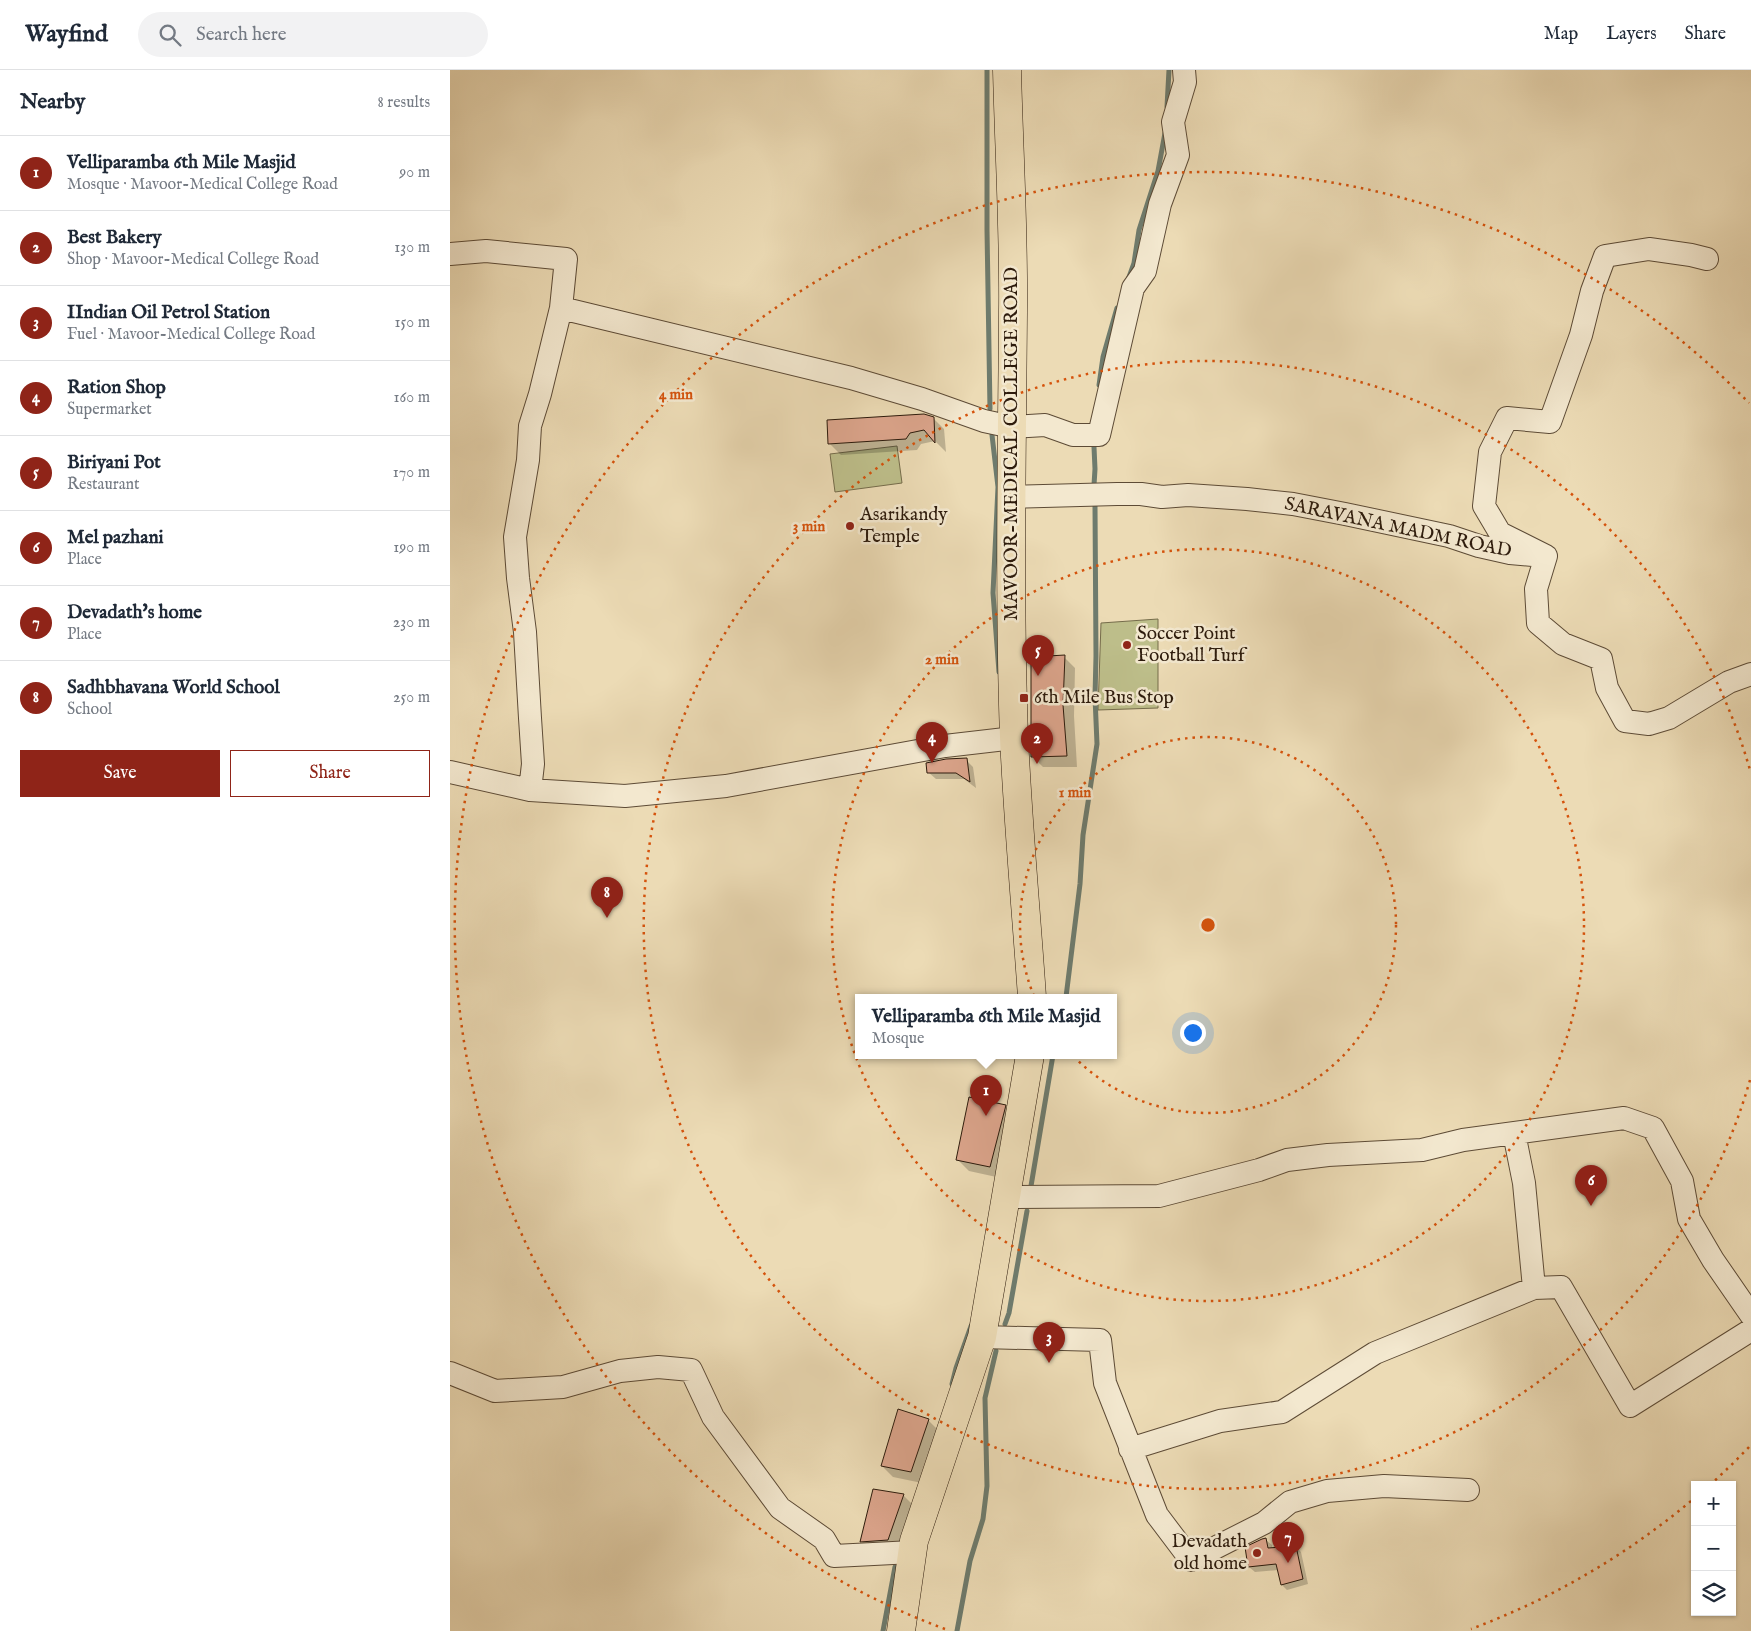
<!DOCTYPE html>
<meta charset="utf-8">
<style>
body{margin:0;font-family:"IM FELL English",serif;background:#f2f2f3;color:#1f2937}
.controls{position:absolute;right:15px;bottom:15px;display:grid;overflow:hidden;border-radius:0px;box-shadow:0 1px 4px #0004}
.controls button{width:45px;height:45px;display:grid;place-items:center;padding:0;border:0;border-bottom:1px solid #e0e1e3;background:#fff;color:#1f2937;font:25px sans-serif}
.you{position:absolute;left:742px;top:962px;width:18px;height:18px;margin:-12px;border:4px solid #fff;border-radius:50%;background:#1a73e8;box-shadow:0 0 0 8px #1a73e833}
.badge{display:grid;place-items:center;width:32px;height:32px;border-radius:50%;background:#8f2418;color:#fff;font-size:16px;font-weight:700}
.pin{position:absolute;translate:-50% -41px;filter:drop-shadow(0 1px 2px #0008)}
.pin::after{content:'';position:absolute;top:26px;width:18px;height:15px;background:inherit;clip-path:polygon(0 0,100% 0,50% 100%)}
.popup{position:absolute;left:405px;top:924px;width:262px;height:65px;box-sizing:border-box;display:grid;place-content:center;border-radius:0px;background:#fff;filter:drop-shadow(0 1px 4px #0005);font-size:16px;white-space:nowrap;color:#747a83}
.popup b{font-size:19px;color:#1f2937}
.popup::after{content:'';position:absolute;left:50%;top:100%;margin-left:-10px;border:10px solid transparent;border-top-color:#fff}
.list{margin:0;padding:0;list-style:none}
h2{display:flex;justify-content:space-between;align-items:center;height:65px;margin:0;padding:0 20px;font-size:21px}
h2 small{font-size:16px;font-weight:400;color:#747a83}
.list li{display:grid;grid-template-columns:32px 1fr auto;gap:15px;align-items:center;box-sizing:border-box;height:75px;padding:0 20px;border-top:1px solid #e0e1e3}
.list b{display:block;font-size:19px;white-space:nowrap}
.list p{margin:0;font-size:16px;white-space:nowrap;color:#747a83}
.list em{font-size:16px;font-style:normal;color:#747a83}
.actions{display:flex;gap:10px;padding:15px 20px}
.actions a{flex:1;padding:11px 0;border:1px solid #8f2418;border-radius:0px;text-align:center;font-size:18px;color:#8f2418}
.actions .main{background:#8f2418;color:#fff}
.icon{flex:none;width:28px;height:28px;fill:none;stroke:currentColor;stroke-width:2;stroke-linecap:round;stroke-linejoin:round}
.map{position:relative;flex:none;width:1301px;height:1561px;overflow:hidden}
header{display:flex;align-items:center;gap:30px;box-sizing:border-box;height:70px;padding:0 25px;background:#fff;border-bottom:1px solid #e0e1e3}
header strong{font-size:24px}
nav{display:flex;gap:28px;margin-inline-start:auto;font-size:18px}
.search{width:350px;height:45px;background:#f2f2f3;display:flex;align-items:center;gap:12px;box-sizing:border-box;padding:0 18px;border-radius:28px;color:#747a83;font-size:19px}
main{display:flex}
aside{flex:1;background:#fff}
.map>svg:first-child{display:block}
.green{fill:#bdbe8a;stroke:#756c4b}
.shadow{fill:#0003}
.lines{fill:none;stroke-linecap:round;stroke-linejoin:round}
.stream{stroke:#6e7b6d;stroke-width:5}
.building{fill:#dba48b;stroke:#2d1b0c}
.minor-casing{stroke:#5d4b36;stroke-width:24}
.major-casing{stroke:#2d1b0c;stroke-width:29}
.minor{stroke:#f3e8cf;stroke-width:22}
.major{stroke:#ecdbb5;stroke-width:28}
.ring{fill:none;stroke:#d5530c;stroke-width:2.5;stroke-dasharray:2.5 5}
.poi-dot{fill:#8f2418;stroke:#f3e8cf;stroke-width:2}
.labels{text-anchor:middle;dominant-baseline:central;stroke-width:5;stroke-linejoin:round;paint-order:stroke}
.street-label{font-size:19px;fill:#2d1b0c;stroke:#f3e8cf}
.poi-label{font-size:19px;fill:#2d1b0c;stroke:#f3e8cf;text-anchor:start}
.centre{fill:#d5530c;stroke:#f3e8cf;stroke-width:2.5}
.ring-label{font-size:15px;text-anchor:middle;font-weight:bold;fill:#d5530c;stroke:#f3e8cf;stroke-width:5;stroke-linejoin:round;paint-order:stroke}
</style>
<header>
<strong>Wayfind</strong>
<div class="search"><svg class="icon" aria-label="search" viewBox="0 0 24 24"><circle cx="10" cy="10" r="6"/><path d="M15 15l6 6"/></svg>Search here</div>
<nav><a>Map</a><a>Layers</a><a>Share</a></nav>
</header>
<main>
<aside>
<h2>Nearby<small>8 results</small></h2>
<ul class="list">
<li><span class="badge">1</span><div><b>Velliparamba 6th Mile Masjid</b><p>Mosque · Mavoor-Medical College Road</p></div><em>90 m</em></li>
<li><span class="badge">2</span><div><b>Best Bakery</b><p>Shop · Mavoor-Medical College Road</p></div><em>130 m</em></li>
<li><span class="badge">3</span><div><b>IIndian Oil Petrol Station</b><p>Fuel · Mavoor-Medical College Road</p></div><em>150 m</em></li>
<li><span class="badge">4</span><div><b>Ration Shop</b><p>Supermarket</p></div><em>160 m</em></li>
<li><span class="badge">5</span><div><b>Biriyani Pot</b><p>Restaurant</p></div><em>170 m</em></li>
<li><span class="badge">6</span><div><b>Mel pazhani</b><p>Place</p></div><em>190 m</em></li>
<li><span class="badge">7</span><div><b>Devadath's home</b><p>Place</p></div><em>230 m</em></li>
<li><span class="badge">8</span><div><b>Sadhbhavana World School</b><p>School</p></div><em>250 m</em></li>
</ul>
<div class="actions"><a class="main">Save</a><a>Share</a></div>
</aside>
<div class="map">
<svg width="1301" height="1561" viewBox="0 0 1301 1561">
<rect width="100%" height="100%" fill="#ecdbb5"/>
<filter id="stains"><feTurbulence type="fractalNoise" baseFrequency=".004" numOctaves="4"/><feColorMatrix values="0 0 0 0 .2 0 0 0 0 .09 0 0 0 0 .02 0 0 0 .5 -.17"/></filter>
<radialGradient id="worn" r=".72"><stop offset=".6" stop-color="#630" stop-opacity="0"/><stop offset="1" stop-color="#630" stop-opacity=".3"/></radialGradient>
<path class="green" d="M447 376 452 413 385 422 380 384Z
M708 549V638L648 640 651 553Z"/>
<path class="shadow" d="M483 348 494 359 496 382 485 371 471 374 467 380 391 385 380 374Z
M614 587 625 598 624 646 627 697H593L582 686Z
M516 690 523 697 526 718 514 709H486L478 702Z
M555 1037 566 1048 551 1108 519 1101 508 1090Z
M478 1350 489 1361 472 1413 443 1407 432 1396Z
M453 1425 464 1436 449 1481 422 1482 411 1471Z
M816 1470 822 1475V1479L846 1477 851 1482 858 1514 837 1520 832 1515 829 1500 805 1502 799 1497Z"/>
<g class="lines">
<path class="stream" d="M537 0V160L540 339
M717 37 719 0
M679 207 684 193 689 160 708 101 715 63
M649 315 653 287 667 238
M542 365 548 417 543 523 549 602
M644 415 645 399 644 377
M616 927 630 814 633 765 647 674 645 627 646 586 645 436
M581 1116 603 985
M555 1254 559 1243 577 1141
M502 1314 506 1298 521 1256
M433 1561 445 1497
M507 1561 520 1491 533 1449 537 1416 535 1328 546 1281"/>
</g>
<path class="building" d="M474 344 484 347 485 373 474 360 460 363 456 369 378 374 377 350Z
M615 585 613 635 617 686 581 687V587Z
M517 688 520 712 506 703H477L476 693 496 689Z
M519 1027 556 1035 540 1097 506 1090Z
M448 1339 479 1349 461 1402 431 1396Z
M423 1419 454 1424 438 1470 410 1472Z
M816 1468 818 1478 846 1476 853 1509 831 1515 826 1494 798 1497 795 1477 812 1469Z"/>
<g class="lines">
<g class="minor-casing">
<path id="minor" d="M0 184 36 181 116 189 111 238
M1257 189 1241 185 1199 179 1155 186 1142 221 1131 265 1100 352 1057 348 1040 382 1034 436 1050 463 1096 486 1086 519 1088 553 1113 574 1151 589 1157 618 1175 651 1199 654 1219 648 1279 612 1301 604
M561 427 667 424H691L712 427 738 425 797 429 843 434 895 444 999 466 1029 476 1060 483 1083 485
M0 702 80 720 175 726 276 716 495 676 564 668
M80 720 83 694 80 648 75 562 68 508 65 467 78 390 80 356 90 324 111 238 401 308 472 329 534 351 562 357 595 355 623 365H649L683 218 695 201 710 134 728 85 723 52 735 12 734 0
M1064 1063 1074 1113 1084 1218 1111 1217 1180 1336 1301 1260
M556 1127 709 1126 809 1100 837 1090 878 1085 972 1080 1013 1070 1174 1048 1203 1058 1232 1111 1239 1149 1263 1190 1301 1245
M532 1267 650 1270 655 1313 707 1445 741 1490 814 1453 840 1432 877 1421 934 1416 1018 1420
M0 1303 45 1321 113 1317 170 1301 208 1297 241 1300 263 1347 330 1438 374 1469 384 1486 463 1482
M680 1379 770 1351 832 1342 925 1283 1084 1218"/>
</g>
<g class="major-casing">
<path id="major" d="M557 0C559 81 564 162 563 242 562 384 559 525 564 667 568 754 576 840 582 927
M451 1561 464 1471 532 1267 580 985"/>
</g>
<use href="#minor" class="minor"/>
<use href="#major" class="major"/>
</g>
<g class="ring">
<circle cx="758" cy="855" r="188"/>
<circle cx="758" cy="855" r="376"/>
<path d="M1300 1010A564 564 0 1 1 1300 700"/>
<path d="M1299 1377A752 752 0 0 1 1261 1414M1241 1431A752 752 0 0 1 1021 1559M495 1559A752 752 0 1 1 1299 333"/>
</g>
<g class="poi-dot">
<circle cx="400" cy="456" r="5"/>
<circle cx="677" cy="575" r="5"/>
<rect x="569" y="623" width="10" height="10" rx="2.5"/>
<circle cx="807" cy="1483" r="5"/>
</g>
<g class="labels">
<g class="street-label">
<text transform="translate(562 374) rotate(-90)">MAVOOR-MEDICAL COLLEGE ROAD</text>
<text transform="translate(948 458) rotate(12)">SARAVANA MADM ROAD</text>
</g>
<g class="poi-label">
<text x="410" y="445">Asarikandy<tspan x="410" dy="22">Temple</tspan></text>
<text x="687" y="564">Soccer Point<tspan x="687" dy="22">Football Turf</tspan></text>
<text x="584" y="628">6th Mile Bus Stop</text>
<text x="797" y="1472" text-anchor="end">Devadath<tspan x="797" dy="22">old home</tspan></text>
</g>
</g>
<circle cx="758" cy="855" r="8" class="centre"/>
<g class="ring-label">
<text x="226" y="329">4 min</text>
<text x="359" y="461">3 min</text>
<text x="492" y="594">2 min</text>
<text x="625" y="727">1 min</text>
</g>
<rect width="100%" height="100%" filter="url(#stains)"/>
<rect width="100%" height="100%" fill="url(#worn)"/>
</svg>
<div class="controls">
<button>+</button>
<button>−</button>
<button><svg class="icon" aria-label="layers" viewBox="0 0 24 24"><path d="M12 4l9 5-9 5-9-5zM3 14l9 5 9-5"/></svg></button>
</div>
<div class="you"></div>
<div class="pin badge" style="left:536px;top:1046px">1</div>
<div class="popup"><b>Velliparamba 6th Mile Masjid</b>Mosque</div>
<div class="pin badge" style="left:587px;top:694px">2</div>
<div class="pin badge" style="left:599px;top:1293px">3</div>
<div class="pin badge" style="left:482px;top:693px">4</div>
<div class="pin badge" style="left:588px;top:606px">5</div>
<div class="pin badge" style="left:1141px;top:1136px">6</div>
<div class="pin badge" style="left:838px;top:1493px">7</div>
<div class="pin badge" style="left:157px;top:848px">8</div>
</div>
</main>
